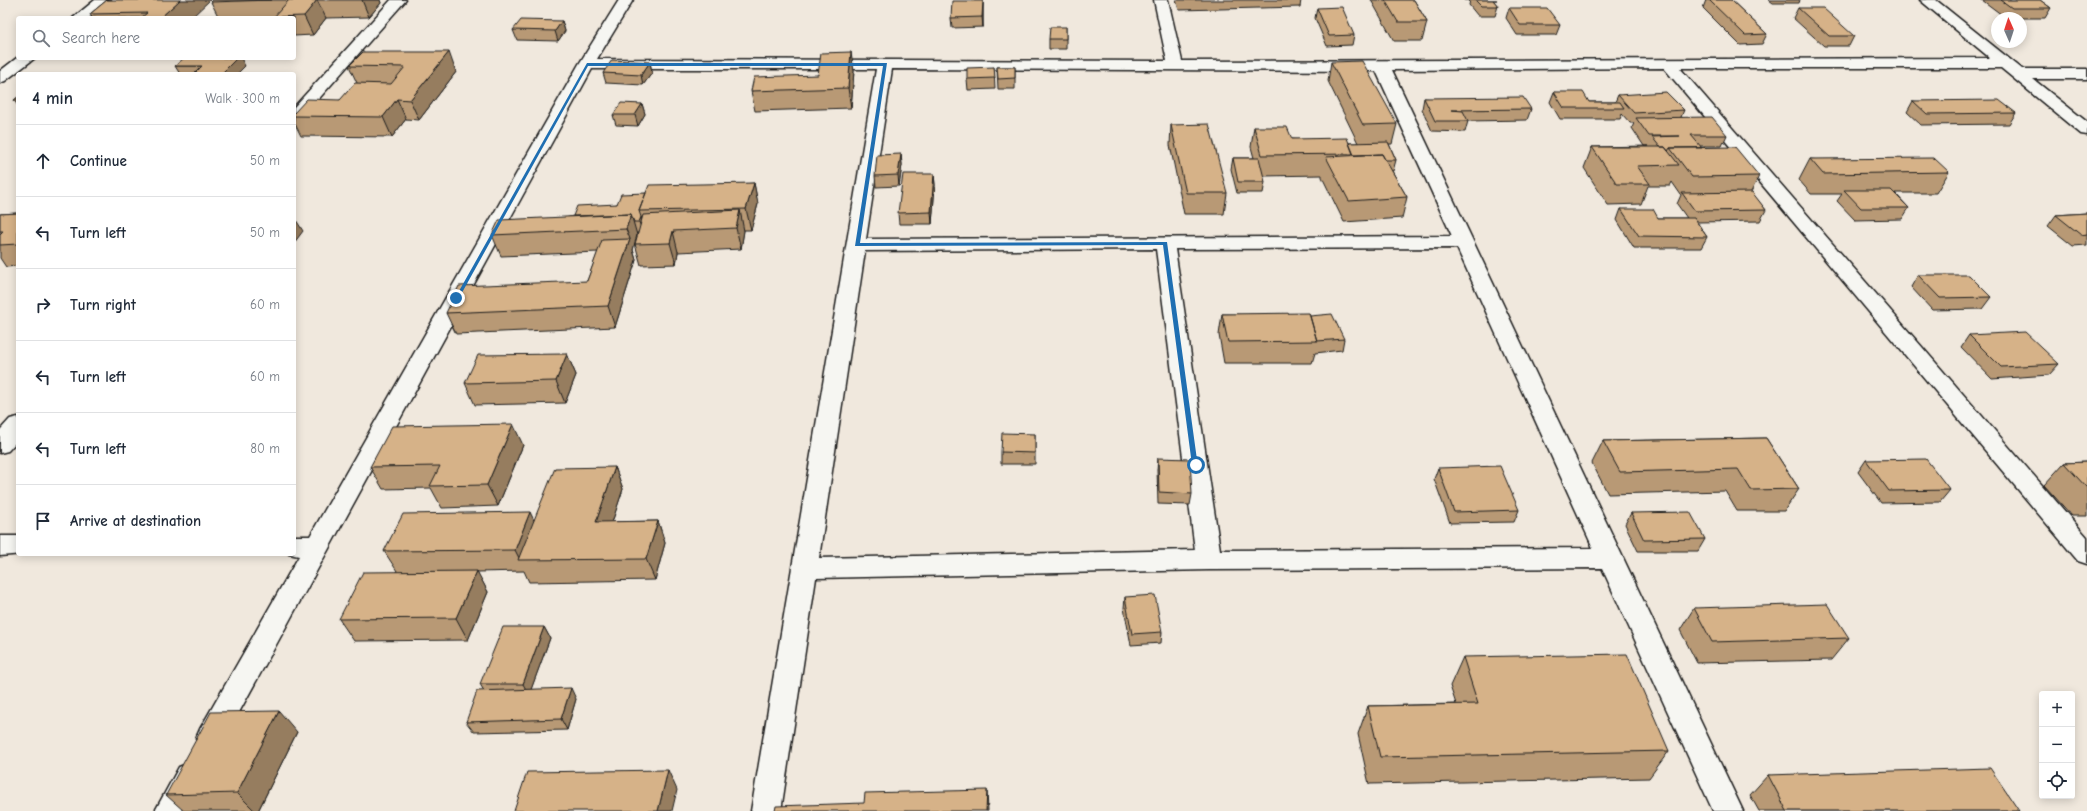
<!DOCTYPE html>
<meta charset="utf-8">
<style>
body{margin:0;font-family:"Comic Neue",sans-serif;background:#f6f6f7;color:#1f2937}
.controls{position:absolute;right:12px;bottom:12px;display:grid;overflow:hidden;border-radius:4px;box-shadow:0 2px 10px #0003}
.controls button{width:36px;height:36px;display:grid;place-items:center;padding:0;border:0;border-bottom:1px solid #e0e1e3;background:#fff;color:#1f2937;font:20px sans-serif}
.compass{position:absolute;left:1991px;top:12px;width:36px;height:36px;border-radius:50%;background:#fff;box-shadow:0 2px 10px #0003;rotate:357deg}
.stop{position:absolute;width:12px;height:12px;margin:-9px;border:3px solid #1f6fb2;border-radius:50%;background:#fff}
.stop.end{background:#1f6fb2;border-color:#fff;box-shadow:0 1px 4px #0008}
.list{margin:0;padding:0;list-style:none}
h2{display:flex;justify-content:space-between;align-items:center;height:52px;margin:0;padding:0 16px;font-size:17px}
h2 small{font-size:13px;font-weight:400;color:#747a83}
.list li{display:grid;grid-template-columns:26px 1fr auto;gap:12px;align-items:center;box-sizing:border-box;height:72px;padding:0 16px;border-top:1px solid #e0e1e3}
.list b{display:block;font-size:15px;white-space:nowrap}
.list em{font-size:13px;font-style:normal;color:#747a83}
.icon{flex:none;width:22px;height:22px;fill:none;stroke:currentColor;stroke-width:2;stroke-linecap:round;stroke-linejoin:round}
.map{position:relative;flex:none;width:2087px;height:811px;overflow:hidden}
.search{position:absolute;background:#fff;box-shadow:0 2px 10px #0003;left:16px;top:16px;width:280px;height:44px;display:flex;align-items:center;gap:10px;box-sizing:border-box;padding:0 14px;border-radius:4px;color:#747a83;font-size:15px}
.panel{position:absolute;background:#fff;box-shadow:0 2px 10px #0003;left:16px;top:72px;width:280px;height:484px;border-radius:4px}
.map>svg:first-child{display:block}
.lines{fill:none;stroke-linecap:round;stroke-linejoin:round}
.minor-casing{stroke:#1c1c1c;stroke-width:3}
.minor{fill:#f6f6f2;fill-rule:evenodd}
.wall{fill:#b89975;stroke:#1c1c1c}
.shaded-wall{fill:#967d5f;stroke:#1c1c1c}
.building{fill:#d6b288;stroke:#1c1c1c}
.route{fill:#1f6fb2}
</style>
<div class="map">
<svg width="2087" height="811" viewBox="0 0 2087 811">
<rect width="100%" height="100%" fill="#f0e8dd"/>
<filter id="ink" filterUnits="userSpaceOnUse"><feTurbulence type="fractalNoise" baseFrequency=".025" numOctaves="2"/><feDisplacementMap in="SourceGraphic" scale="8" xChannelSelector="R" yChannelSelector="G"/><feConvolveMatrix kernelMatrix="1 2 1 2 8 2 1 2 1" color-interpolation-filters="sRGB"/></filter>
<g filter="url(#ink)">
<g class="lines">
<g class="minor-casing">
<path id="minor" d="M95 0H111L89 18H73Z
M391 0H406L300 120 294 122V107Z
M619 0H633L597 59 1167 61 1154 0H1168L1182 61 1990 58 1920 0H1936L2022 69H2087V79H2033L2087 122V135L2081 134 2001 68H1680L2087 537V564L2078 561 1664 68 1392 70 1743 811H1713L1602 568 1209 570 816 578 781 811H751L876 69H592L220 747 210 751 200 747 196 738 200 729 299 556 289 554H294V536H310L579 64ZM892 69 1376 71 1452 236 866 239ZM1457 248 1593 548 1220 550 1175 249ZM1156 249 1195 550 819 558 865 251Z
M18 57 35 58 5 81 0 83V71Z
M18 417V440L8 451 0 453V430L10 419Z
M0 536H18V554H23L0 556Z
M189 763 199 767 204 777 186 811H155L179 767Z"/>
</g>
<use href="#minor" class="minor"/>
</g>
<path class="wall" d="M107 0 191 18H92L90 14Z
M213 0H380L381 3 369 17 326 18 313 35 294 36V18H219L211 2Z
M1176 0H1301L1300 7 1179 10Z
M1371 0H1414L1427 22 1422 41H1394Z
M1465 0H1497H1493L1498 6 1495 16H1478L1469 5 1470 0Z
M1706 0H1731L1767 34 1762 44 1740 45 1703 8Z
M1769 0H1800L1799 3H1773Z
M1982 0H2040L2051 8 2045 18H2006Z
M983 1V27L952 28 951 18Z
M1317 8 1354 35 1352 45 1327 46 1315 18Z
M1509 8 1560 25 1556 35H1517L1506 18Z
M1798 8 1854 36 1849 46H1824L1793 18Z
M562 21 565 31 558 41 517 40 513 30Z
M1066 27V49H1049V39Z
M363 52 456 72 419 120 406 119 392 137 301 136 294 122V113L340 100 357 83 349 66Z
M650 62 652 73 643 85 606 83 603 73Z
M1331 62 1397 124 1392 144H1389L1396 160 1393 171H1392L1407 197 1402 218 1344 222 1322 177V175L1263 176 1265 182 1263 193H1237L1231 169 1233 158H1254L1251 147 1254 127 1292 139 1349 143H1358L1328 81Z
M175 66H245L237 74H180Z
M994 67 995 89 968 90 967 79Z
M997 67H1015V89H998Z
M854 71 851 108 755 111 751 91 818 75Z
M1554 92 1589 102H1615L1618 95 1684 110 1681 117 1727 135 1722 146H1700L1702 148 1759 176 1751 192 1766 210 1760 221 1697 222 1707 237 1701 248H1634L1617 220 1621 209 1658 218H1687L1677 204 1681 195 1672 182 1670 186H1648L1641 204 1608 205 1584 168 1592 147 1648 146H1644L1632 128 1634 123H1630L1622 114 1620 119H1560L1550 102Z
M18 97V106L14 100Z
M1424 98 1531 109 1527 120 1468 121 1465 132 1432 131 1422 109Z
M1913 101 2016 113 2009 124 1921 125 1907 112Z
M642 104 645 114 638 126 616 125 613 115Z
M1171 125 1227 193 1224 214H1184L1170 145Z
M901 154 902 165 899 186 876 187 875 176Z
M1810 159 1949 172 1936 193H1895L1909 208 1902 219 1855 220 1837 201 1842 194H1811L1799 180Z
M934 174 935 185 932 224H899L898 213Z
M754 183 758 204 751 230H744L741 249 678 252 676 264 641 265 635 244 638 233H637L633 250 636 260 615 327 456 334 446 313 587 281 598 252 501 256 492 235 573 216 617 204 646 193Z
M18 213V266L6 267 0 258V214Z
M2087 213V245L2073 246 2048 226 2056 215Z
M1918 275 1991 297 1982 309 1932 310 1911 287Z
M1222 314 1310 316 1344 339 1342 350 1315 353 1312 363H1224L1219 335Z
M1969 335 2059 364 2049 375 1992 379 1961 347Z
M567 354 576 375 565 403 475 405 465 383Z
M1035 434V464H1001V452Z
M1766 438 1799 489 1784 511H1737L1725 491 1608 494 1592 463 1603 441Z
M523 445 498 506 442 508 431 488 383 489 370 467Z
M1158 458 1192 494 1190 505 1158 504 1157 470Z
M1866 460 1950 490 1940 502 1881 503 1858 472Z
M2087 462V516H2072L2044 485 2064 463Z
M615 467 623 489 612 522 658 521 665 543 655 580 529 582 524 571 477 572 488 592 468 640 354 641 339 619 397 571 384 551 534 520Z
M1438 468 1519 510 1514 522 1450 523 1434 479Z
M1631 513 1705 539 1698 551H1638L1625 524Z
M1125 597 1162 632 1161 643 1131 645 1124 608Z
M1694 608 1849 638 1831 660 1697 663 1680 630Z
M544 627 550 638 531 689 576 699 567 730 474 732 466 722 484 691 480 684Z
M1463 657 1669 751 1649 778 1369 784 1358 734 1368 706 1456 704 1450 686Z
M297 732 258 811H184L166 795Z
M1768 775 2019 811H1759L1750 795Z"/>
<path class="shaded-wall" d="M180 0H210L191 18H160Z
M317 0 326 18 313 35 304 16Z
M362 0H380L381 3 369 17Z
M983 1V27L982 17Z
M562 21 565 31 558 41 555 31Z
M449 52 456 72 419 120 410 100Z
M851 52 854 71 851 108 848 88Z
M237 58H241L245 66 237 74H221Z
M650 62 652 73 643 85 641 75Z
M397 99 406 119 392 137 383 117Z
M642 104 645 114 638 126 635 115Z
M901 154 902 165 899 186 898 175Z
M934 174 935 185 932 224 931 212Z
M754 183 758 204 751 230 746 209Z
M740 210 744 231 741 249 736 228Z
M631 214 637 235 633 250 636 260 615 327 608 306 630 239 626 229Z
M641 217 644 228 643 233 639 222Z
M296 220 303 231 294 243V223Z
M673 231 678 252 676 264 670 243Z
M567 354 576 375 565 403 556 381Z
M513 424 523 445 498 506 487 485Z
M615 467 623 489 605 544 596 522Z
M530 512 540 533 520 560 515 550Z
M658 521 665 543 655 580 646 559Z
M477 571 488 592 468 640 456 618Z
M544 627 550 638 529 695 523 684Z
M571 688 576 699 567 730 561 719Z
M279 711 297 732 258 811H255L237 793Z
M668 770 677 790 672 811H658Z
M987 790 988 811H986Z"/>
<path class="building" d="M107 0H180L160 18H141L147 13 90 14Z
M213 0H272L211 2Z
M289 0H317L304 16 274 17Z
M1385 0H1414L1427 22H1398Z
M1475 0H1493L1498 6H1481Z
M1709 0H1731L1767 34 1745 35Z
M2001 0H2040L2051 8H2012Z
M952 1H983L982 17 951 18Z
M1342 7 1354 35 1329 36 1317 8Z
M1509 8H1547L1560 25H1520Z
M1798 8H1823L1854 36H1829Z
M521 20 562 21 555 31 513 30Z
M1050 27H1066V39H1049Z
M363 52H449L410 100 397 99 383 117 294 116V113L307 99 340 100 355 83 391 84 405 67 349 66Z
M851 52 848 88 751 91 754 77 818 75 821 53Z
M184 58H237L221 74H194L202 66H175Z
M612 60 650 62 641 75 603 73Z
M1362 61 1397 124 1363 125 1331 62Z
M994 67 995 78 967 79V68Z
M997 67H1015V78L998 79Z
M1554 92H1583L1589 102H1620L1624 108H1564Z
M1666 92 1684 110 1634 113 1618 95Z
M18 97V100H14Z
M1523 97 1531 109 1451 110 1463 111 1468 121H1435L1424 98Z
M1999 100 2016 113 1927 114 1913 101Z
M621 103 642 104 635 115H613Z
M1712 117 1727 135H1691L1702 148H1670L1668 151 1665 147H1660L1652 137 1680 136H1649L1636 118Z
M1209 124 1227 193H1186L1171 125Z
M1254 127H1287L1292 139 1347 138 1353 154 1262 155Z
M1388 142 1396 160H1385L1382 154 1354 155 1349 143Z
M1592 147H1665L1679 165 1637 166 1650 184H1617Z
M1735 147 1759 176 1692 177 1670 148Z
M901 154 898 175 875 176 877 155Z
M1382 154 1407 197 1349 201 1326 157Z
M1233 158H1259L1265 182H1238Z
M1934 158 1949 172 1823 174 1810 159Z
M903 174H934L931 212 898 213Z
M754 183 746 209 639 211 649 185Z
M1844 190H1891L1909 208H1861Z
M1752 192 1766 210 1695 211 1682 193Z
M646 193 639 211 641 217 639 222H634L631 214 573 216 577 206 617 204 621 194Z
M1621 209H1653L1658 218H1694L1707 237 1639 236Z
M740 210 736 228 673 231 670 243 635 244 643 215Z
M18 213V244L0 245V234L3 231H0V214Z
M2087 213V234L2081 235 2056 215Z
M631 214 626 229 492 235 499 220Z
M630 239 608 306 446 313 459 286 587 281 602 240Z
M1918 275H1969L1991 297 1940 298Z
M1309 313 1317 341 1228 342 1222 314Z
M1332 314 1344 339 1317 341 1310 316Z
M2025 332 2059 364 2001 367 1969 335Z
M567 354 556 381 465 383 478 355Z
M513 424 487 485 430 486 440 466 370 467 392 426Z
M1002 433 1035 434V453L1001 452Z
M1766 438 1799 489 1751 490 1738 469 1620 472 1603 441Z
M1158 458 1190 459 1192 494 1159 492Z
M1926 459 1950 490 1889 491 1866 460Z
M2087 462V488L2064 463Z
M1500 466 1519 510 1454 512 1438 468Z
M615 467 596 522 658 521 646 559 518 560 555 468Z
M530 512 515 550 384 551 403 514Z
M1690 512 1705 539 1644 540 1631 513Z
M477 571 456 618 339 619 363 572Z
M1155 595 1162 632 1132 634 1125 597Z
M1827 604 1849 638 1712 642 1694 608Z
M503 627H544L523 684H480Z
M1627 654 1669 751 1380 757 1368 706 1478 704 1463 657Z
M571 688 561 719 466 722 477 691Z
M279 711 237 793 166 795 211 712Z
M1990 768 2019 811H1787L1768 775Z
M668 770 658 811H514L527 772Z
M987 790 986 811H775L776 806 864 803 865 793Z"/>
</g>
<path class="route" d="M587 63H887L860 243 1167 242 1198 467 1192 465 1163 245 855 246 883 66H588L459 298 454 300Z"/>
</svg>
<div class="controls">
<button>+</button>
<button>−</button>
<button><svg class="icon" aria-label="locate" viewBox="0 0 24 24"><circle cx="12" cy="12" r="6"/><path d="M12 2v4M12 18v4M2 12h4M18 12h4"/></svg></button>
</div>
<svg class="compass" viewBox="-18 -18 36 36"><path d="M0-13l5 13h-10z" fill="#e53935"/><path d="M0 13l5-13h-10z" fill="#747a83"/></svg>
<div class="stop" style="left:1196px;top:465px"></div>
<div class="stop end" style="left:456px;top:298px"></div>
<div class="search"><svg class="icon" aria-label="search" viewBox="0 0 24 24"><circle cx="10" cy="10" r="6"/><path d="M15 15l6 6"/></svg>Search here</div>
<section class="panel">
<h2>4 min<small>Walk · 300 m</small></h2>
<ul class="list">
<li><svg class="icon" aria-label="ahead" viewBox="0 0 24 24"><path d="M12 20V5M6 11l6-6 6 6"/></svg><div><b>Continue</b></div><em>50 m</em></li>
<li><svg class="icon" aria-label="left" viewBox="0 0 24 24"><path d="M17 20v-9H6M10 6l-5 5 5 5"/></svg><div><b>Turn left</b></div><em>50 m</em></li>
<li><svg class="icon" aria-label="right" viewBox="0 0 24 24"><path d="M7 20v-9h11M14 6l5 5-5 5"/></svg><div><b>Turn right</b></div><em>60 m</em></li>
<li><svg class="icon" aria-label="left" viewBox="0 0 24 24"><path d="M17 20v-9H6M10 6l-5 5 5 5"/></svg><div><b>Turn left</b></div><em>60 m</em></li>
<li><svg class="icon" aria-label="left" viewBox="0 0 24 24"><path d="M17 20v-9H6M10 6l-5 5 5 5"/></svg><div><b>Turn left</b></div><em>80 m</em></li>
<li><svg class="icon" aria-label="arrive" viewBox="0 0 24 24"><path d="M6 21V4h12l-3 4 3 4H6"/></svg><div><b>Arrive at destination</b></div></li>
</ul>
</section>
</div>
